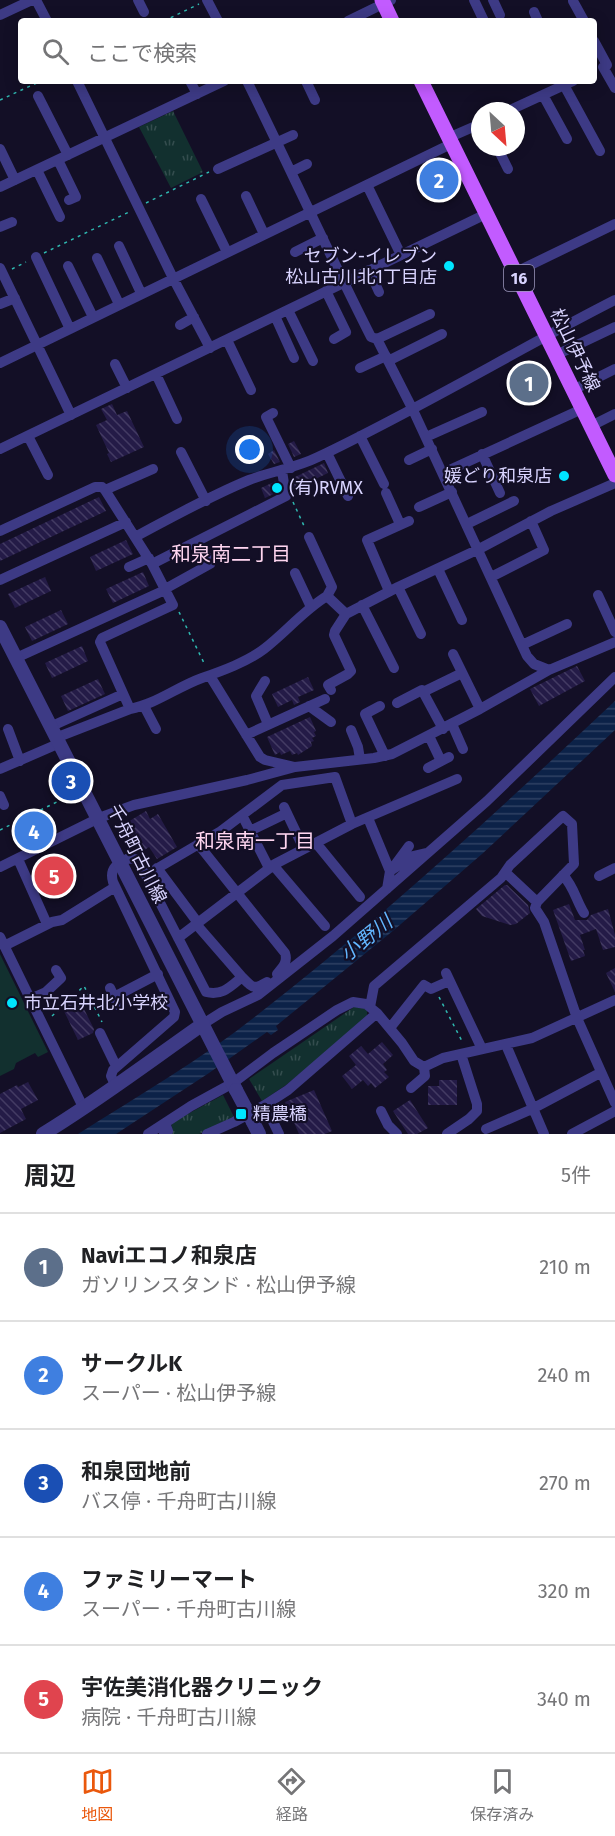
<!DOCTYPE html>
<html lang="ja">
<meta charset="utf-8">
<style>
body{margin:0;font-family:"Fira Sans","Noto Sans JP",sans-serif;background:#f6f6f6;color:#202124}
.compass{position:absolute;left:471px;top:102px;width:54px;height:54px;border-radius:50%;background:#fff;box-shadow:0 3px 15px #0003;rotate:154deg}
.you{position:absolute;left:250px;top:450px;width:21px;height:21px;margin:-15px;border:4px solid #fff;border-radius:50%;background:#1a73e8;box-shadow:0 0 0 9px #1a73e833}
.badge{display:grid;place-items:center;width:39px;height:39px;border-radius:50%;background:#ea580c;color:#fff;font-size:20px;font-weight:700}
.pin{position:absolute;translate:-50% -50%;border:3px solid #fff;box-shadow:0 2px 6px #0006}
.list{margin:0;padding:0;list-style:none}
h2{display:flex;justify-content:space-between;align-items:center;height:78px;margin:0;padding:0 24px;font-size:26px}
h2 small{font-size:20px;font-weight:400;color:#757577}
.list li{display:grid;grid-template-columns:39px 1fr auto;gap:18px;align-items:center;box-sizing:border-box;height:108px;padding:0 24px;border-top:2px solid #e0e0e0}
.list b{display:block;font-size:22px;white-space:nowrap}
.list p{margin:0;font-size:20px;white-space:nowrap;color:#757577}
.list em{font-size:20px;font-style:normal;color:#757577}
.icon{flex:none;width:33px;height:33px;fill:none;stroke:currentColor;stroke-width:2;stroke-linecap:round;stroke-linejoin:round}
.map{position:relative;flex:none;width:615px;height:1134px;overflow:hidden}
.search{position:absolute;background:#fff;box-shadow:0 3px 15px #0003;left:18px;right:18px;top:18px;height:66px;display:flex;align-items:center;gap:15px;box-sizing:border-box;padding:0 21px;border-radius:6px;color:#757577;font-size:22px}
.sheet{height:618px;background:#fff}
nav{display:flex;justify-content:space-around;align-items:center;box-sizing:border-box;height:84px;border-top:2px solid #e0e0e0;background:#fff;font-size:16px;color:#757577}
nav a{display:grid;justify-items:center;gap:3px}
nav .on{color:#ea580c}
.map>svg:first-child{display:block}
.park{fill:url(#park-tufts)}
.pitch{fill:#12302f}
.water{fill:url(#water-rules)}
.building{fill:url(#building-back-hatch)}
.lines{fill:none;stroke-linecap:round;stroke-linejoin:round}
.path{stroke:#2fb8b0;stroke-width:1.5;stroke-dasharray:3 4.5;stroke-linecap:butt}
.minor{stroke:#3d3a85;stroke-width:10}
.tertiary{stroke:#3d3a85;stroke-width:14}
.primary{stroke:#c25bff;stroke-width:15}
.tertiary-bridge{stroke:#3d3a85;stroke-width:14}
.poi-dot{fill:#00e5ff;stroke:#130f26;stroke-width:2}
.labels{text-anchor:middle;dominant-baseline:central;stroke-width:4.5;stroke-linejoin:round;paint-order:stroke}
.shield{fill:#130f26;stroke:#9e99be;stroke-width:1.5}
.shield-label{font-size:16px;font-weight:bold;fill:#d9d4ff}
.poi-label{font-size:18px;fill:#d9d4ff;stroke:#130f26;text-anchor:start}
.street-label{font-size:18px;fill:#d9d4ff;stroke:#130f26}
.neighbourhood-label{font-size:20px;fill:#ffd6f0;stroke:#130f26}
.water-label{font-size:20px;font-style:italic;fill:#62b6ff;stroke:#130f26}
</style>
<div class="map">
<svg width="615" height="1134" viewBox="0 0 615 1134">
<defs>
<pattern id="park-tufts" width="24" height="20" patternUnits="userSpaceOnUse" patternTransform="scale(1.5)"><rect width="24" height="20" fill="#12302f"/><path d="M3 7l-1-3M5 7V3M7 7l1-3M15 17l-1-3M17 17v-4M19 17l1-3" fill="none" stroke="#344d4e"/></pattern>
<pattern id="water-rules" width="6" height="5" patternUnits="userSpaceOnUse" patternTransform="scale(1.5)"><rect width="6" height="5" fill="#0c2248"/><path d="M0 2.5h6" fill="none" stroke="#2f4163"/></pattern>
<pattern id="building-back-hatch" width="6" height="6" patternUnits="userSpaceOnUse" patternTransform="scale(1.5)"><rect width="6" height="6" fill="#241b47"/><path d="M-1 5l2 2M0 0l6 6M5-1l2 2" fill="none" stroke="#433b63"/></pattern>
</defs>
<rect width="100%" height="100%" fill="#130f26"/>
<path class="park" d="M173 111 203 172 171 188 139 127Z
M354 1007H363L367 1011V1018L286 1085 262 1101 249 1079Z
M223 1095 234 1117 230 1121 199 1134H170L173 1132 171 1123Z"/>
<path class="pitch" d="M0 954 48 1052 38 1057 35 1053 16 1063 14 1069 0 1076Z"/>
<path class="water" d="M615 701V730L482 854 394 930 276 1026 278 1030 271 1035 267 1032 209 1073 116 1134H78C138 1096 200 1060 256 1016 382 918 499 810 615 701Z"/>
<path class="building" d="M112 404 117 415 127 411 144 447 111 462 107 454 109 453 96 425 107 420 101 409Z
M294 441 301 454 294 457 288 444Z
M274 450 280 462 274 464 268 454Z
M324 463 328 473 293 490 291 479Z
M276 481 278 492 265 498 261 488Z
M99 497 106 511 0 561V544Z
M126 540 133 554 96 571 90 557Z
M143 572 149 586 113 603 106 589Z
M45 577 51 591 15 608 8 594Z
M61 610 68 624 32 641 25 627Z
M82 646 88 661 52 678 45 663Z
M577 666 585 681 539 706 530 689Z
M308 677 314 690 298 697 300 702 294 705 292 700 278 707 272 694Z
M98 679 105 694 68 711 61 696Z
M310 717 316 731 314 732 316 736 312 738 314 741 311 742 312 746 298 755 297 753 292 755 290 751 281 755 280 752 275 755 267 737Z
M146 811 150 819 158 814 177 847 157 859 149 847 140 853 123 825Z
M505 885H507L528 905 530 913 516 924 510 925 482 916 476 909Z
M569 904 575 920H587L591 915 608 909 615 935V947L603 950 596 929 580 935 585 950H583L585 956 571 961 553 910Z
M615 968V992L606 973Z
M79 999 94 1029 93 1033 78 1040 62 1007Z
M382 1042 393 1055 383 1064 387 1070 384 1072 389 1077 375 1088 371 1083 368 1086 363 1080 352 1089 342 1076 356 1065 349 1056 361 1046 368 1054Z
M439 1080H457V1105H428V1086H439Z
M28 1082 38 1100 21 1109 26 1119 0 1133V1094L17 1085 18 1087Z
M314 1090 332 1131 325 1134H299L285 1102Z
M410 1100 428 1128 417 1134H408L393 1111Z"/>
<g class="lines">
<path class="path" d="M164 21 199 4
M0 100 41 81
M146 203 209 172
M44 253 129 212
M12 269 26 262
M293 502 305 528
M179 612 205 665
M0 830 73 794
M439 997 463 1043
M52 1016 84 986 102 1022"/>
<path class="minor" d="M36 0 47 21
M138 0 144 12
M207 0 218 21
M474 0 484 21
M493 0 500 15
M573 1 584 21
M534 12 538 21
M0 15 32 0
M348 21 391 0
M594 41 607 65
M603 67 615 88
M77 81 173 278 210 348
M190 81 197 94
M247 81C289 166 328 252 371 337L377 339 413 410 527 656 534 664 549 670
M306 81 315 100
M564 85 600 151
M543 95 567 139
M38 96 68 155
M508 111 573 81
M448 138 480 124
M497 147 508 169
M0 149 15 180
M58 160 76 197 69 200
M218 169 293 135
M37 170 60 217
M291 172 307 164
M367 185 401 255
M0 187 224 81
M246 196 264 234
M201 199 227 252
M0 227 12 222
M119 246 141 293
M295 252 323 238
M36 257 70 329
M97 258 119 304
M68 266 93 317
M0 268 71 415
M369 270 379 292
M516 272 615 224
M326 291 346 332 334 339
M0 304 15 298
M288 310 313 361
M275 316 294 358
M180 325 194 317
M377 339 430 314
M227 340 251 390
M556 355 615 327
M388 361 442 334
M0 363 451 144
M115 364 127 388
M360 368 386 356
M156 374 177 419
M573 390 615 369
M273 413 266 417 291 468
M591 426 615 414
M28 436 48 475
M360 436 384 484
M426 437 482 412
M0 449 486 214
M181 452 206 501
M327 453 348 496
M482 454 500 493
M409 460 432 449
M443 473 582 409
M105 490 153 469
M386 493 400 524
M419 507 452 492
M467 524 514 501
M0 531 95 487H102L105 490 152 564 173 605 102 638 100 642 130 709
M135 537C172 517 210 496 249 480 272 471 296 468 318 457 419 409 515 351 615 300
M309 537 332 587 327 596
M152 564 286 496 282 471
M129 567 149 558
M438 569 462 620
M295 573 311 607
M491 577 544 550 531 521
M0 580 126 522
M398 587 421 634
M165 589 210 564 207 557
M389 591 367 540 409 521
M598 595 615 632
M362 605 394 668
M522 645 567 624
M453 654 480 709
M16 658 165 590
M210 676 260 757 265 760 295 767
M265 681 256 696 268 724
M331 690 328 685 348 674 351 671 334 635 335 631 346 614
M423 692 462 673
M397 703 422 690 443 729
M144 706 156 729
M309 706 331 722
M380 706 365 714 385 756
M452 724 463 749
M52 726 123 694
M8 729 20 761
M351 730 358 747 360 759
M246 735 325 699
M429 736 441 761
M58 737 130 709C156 704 177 687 202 678 222 671 247 662 264 649 286 632 304 610 327 596L346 614 398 587 479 549 551 511 615 483
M428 768 449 757
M0 769 60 743
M0 796 4 805
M284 807 304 849
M242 815 269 868
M368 818 390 871 387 889
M250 831 287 813
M316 843 360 897
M198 844 285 953C288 962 283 967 277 974
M18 859 47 924
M273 865 325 926
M395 865 409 846
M0 867 99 818 134 805 247 780 295 767 374 758 392 754 480 709 549 670 615 642
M157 868 198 923
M390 871 413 856 426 853
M146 875 221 831 282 785 335 777 352 824
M563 875C574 887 576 900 584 913
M599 876 615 868
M537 902 535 908 544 922 577 1018 615 1103
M196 924 242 977
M0 937 84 1109
M178 938 275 864 352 824 457 779
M4 946 52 922 62 920 115 887
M446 973 482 1049
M110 988 118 1005
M114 997 158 974
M30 999 46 992 61 978 56 970
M370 1007 374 986 501 878 510 865 563 816 572 824 574 864 537 902 506 873
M203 1024 222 1012 258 995 333 936 487 801 615 677
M390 1028 424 985 431 989 449 981
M100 1033 116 1066
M506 1045 544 1134
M116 1087 111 1076 113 1070 174 1017 175 1012 113 882C109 868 117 864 129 858L138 860 206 992C222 996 230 987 242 977 253 988 253 990 267 982
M411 1088 425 1076 424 1067
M381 1111 388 1125 397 1134
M486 1129 532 1109 600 1073
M148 1134 191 1106 233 1083 273 1053 337 1010 353 1002 366 1004 377 1013 402 1043 414 1061 424 1067 443 1058 532 1038 615 1000
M164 1134 168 1131 165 1123
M207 1134 234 1122 265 1105
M279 1134 265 1105 288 1090 377 1013
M447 1134 469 1119 477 1111V1104L461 1054
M572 1134 615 1111"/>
<path class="tertiary" d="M0 627 236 1090
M253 1122 259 1134
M43 1134C99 1100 150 1061 203 1024"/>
<path class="primary" d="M382 0 392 21
M421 81 615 475"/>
<path class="tertiary-bridge" d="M236 1090 253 1122"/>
</g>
<g class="poi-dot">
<circle cx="449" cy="266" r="6"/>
<circle cx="564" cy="476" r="6"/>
<circle cx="277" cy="488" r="6"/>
<circle cx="12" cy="1003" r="6"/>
<rect x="235" y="1108" width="12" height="12" rx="3"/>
</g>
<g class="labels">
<rect class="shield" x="504" y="265" width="30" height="26" rx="4.5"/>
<g class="shield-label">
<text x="519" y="278">16</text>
</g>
<g class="poi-label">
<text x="437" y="256" text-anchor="end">セブン-イレブン<tspan x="437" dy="21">松山古川北1丁目店</tspan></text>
<text x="552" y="476" text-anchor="end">媛どり和泉店</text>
<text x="289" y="488">(有)RVMX</text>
<text x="24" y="1003">市立石井北小学校</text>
<text x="253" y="1114">精農橋</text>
</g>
<g class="street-label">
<text transform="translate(575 350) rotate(64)">松山伊予線</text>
<text transform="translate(137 854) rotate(63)">千舟町古川線</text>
</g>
<g class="neighbourhood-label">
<text x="231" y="554">和泉南二丁目</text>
<text x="255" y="841">和泉南一丁目</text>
</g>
<g class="water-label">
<text transform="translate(366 938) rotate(-39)">小野川</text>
</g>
</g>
</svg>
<svg class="compass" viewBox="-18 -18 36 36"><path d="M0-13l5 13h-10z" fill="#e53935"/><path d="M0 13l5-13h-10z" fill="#757577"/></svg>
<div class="you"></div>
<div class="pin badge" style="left:529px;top:383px;background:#5c6f8a">1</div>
<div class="pin badge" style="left:439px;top:180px;background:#3f7fe0">2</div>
<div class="pin badge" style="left:71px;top:781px;background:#1a4fb4">3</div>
<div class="pin badge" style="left:34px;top:831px;background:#3f7fe0">4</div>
<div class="pin badge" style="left:54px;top:876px;background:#e0444e">5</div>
<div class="search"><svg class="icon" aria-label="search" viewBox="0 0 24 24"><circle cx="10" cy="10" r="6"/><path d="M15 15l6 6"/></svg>ここで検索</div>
</div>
<section class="sheet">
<h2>周辺<small>5件</small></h2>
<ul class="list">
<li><span class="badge" style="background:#5c6f8a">1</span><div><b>Naviエコノ和泉店</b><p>ガソリンスタンド · 松山伊予線</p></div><em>210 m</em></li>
<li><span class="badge" style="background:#3f7fe0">2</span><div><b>サークルK</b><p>スーパー · 松山伊予線</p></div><em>240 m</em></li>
<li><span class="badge" style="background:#1a4fb4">3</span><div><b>和泉団地前</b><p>バス停 · 千舟町古川線</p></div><em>270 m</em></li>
<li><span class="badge" style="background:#3f7fe0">4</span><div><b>ファミリーマート</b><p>スーパー · 千舟町古川線</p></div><em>320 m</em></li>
<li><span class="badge" style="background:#e0444e">5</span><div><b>宇佐美消化器クリニック</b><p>病院 · 千舟町古川線</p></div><em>340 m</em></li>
</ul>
</section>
<nav>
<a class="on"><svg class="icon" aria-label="map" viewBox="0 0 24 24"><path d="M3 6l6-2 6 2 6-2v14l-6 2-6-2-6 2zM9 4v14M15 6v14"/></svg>地図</a>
<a><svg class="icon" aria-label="directions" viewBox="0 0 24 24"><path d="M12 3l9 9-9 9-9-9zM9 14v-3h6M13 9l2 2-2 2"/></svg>経路</a>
<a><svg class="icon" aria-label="saved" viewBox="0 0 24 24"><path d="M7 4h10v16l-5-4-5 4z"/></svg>保存済み</a>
</nav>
